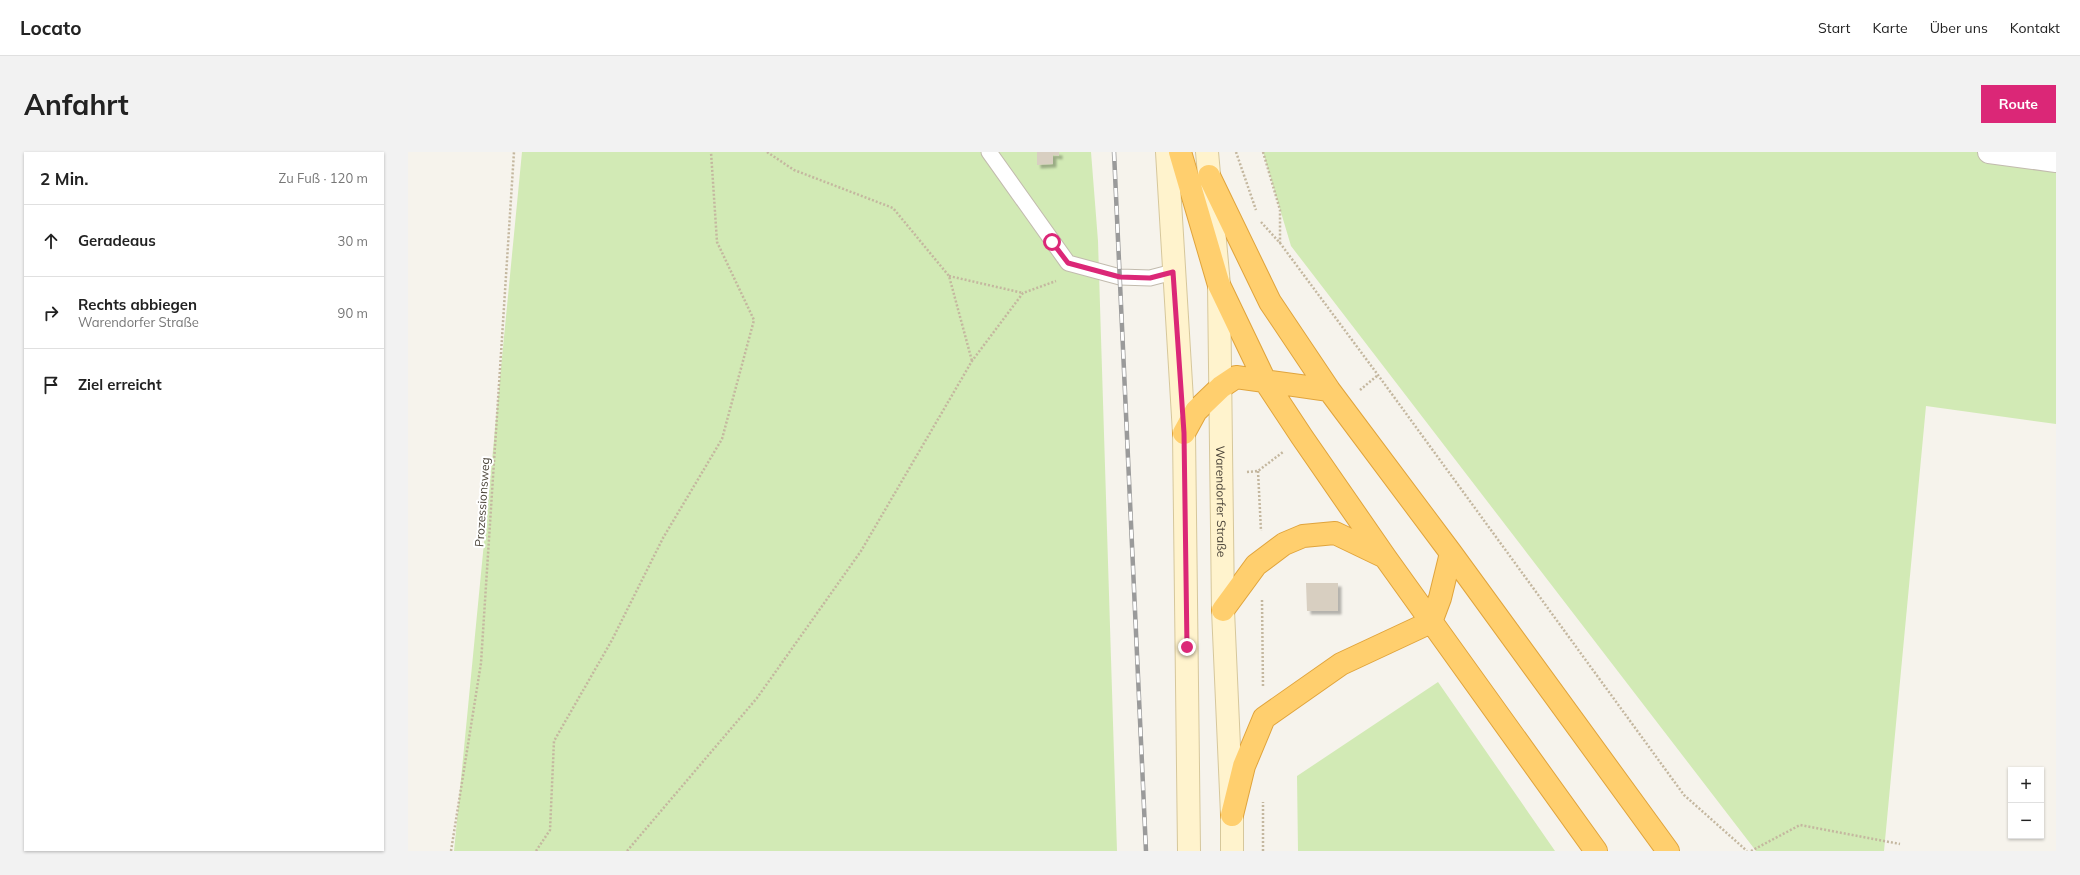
<!DOCTYPE html>
<html lang="de">
<meta charset="utf-8">
<style>
body{margin:0;font-family:Mulish,sans-serif;background:#f2f2f2;color:#222}
.controls{position:absolute;right:12px;bottom:12px;display:grid;overflow:hidden;border-radius:0px;box-shadow:0 1px 3px #0004}
.controls button{width:36px;height:36px;display:grid;place-items:center;padding:0;border:0;border-bottom:1px solid #e0e0e0;background:#fff;color:#222;font:20px sans-serif}
.stop{position:absolute;width:12px;height:12px;margin:-9px;border:3px solid #db2777;border-radius:50%;background:#fff}
.stop.end{background:#db2777;border-color:#fff;box-shadow:0 1px 4px #0008}
.list{margin:0;padding:0;list-style:none}
h2{display:flex;justify-content:space-between;align-items:center;height:52px;margin:0;padding:0 16px;font-size:17px}
h2 small{font-size:13px;font-weight:400;color:#767676}
.list li{display:grid;grid-template-columns:26px 1fr auto;gap:12px;align-items:center;box-sizing:border-box;height:72px;padding:0 16px;border-top:1px solid #e0e0e0}
.list b{display:block;font-size:15px;white-space:nowrap}
.list p{margin:0;font-size:13px;white-space:nowrap;color:#767676}
.list em{font-size:13px;font-style:normal;color:#767676}
.icon{flex:none;width:22px;height:22px;fill:none;stroke:currentColor;stroke-width:2;stroke-linecap:round;stroke-linejoin:round}
.map{position:relative;flex:none;width:1648px;height:699px;overflow:hidden;border-radius:0px}
header{display:flex;align-items:center;gap:24px;box-sizing:border-box;height:56px;padding:0 20px;background:#fff;border-bottom:1px solid #e0e0e0}
header strong{font-size:19px}
nav{display:flex;gap:22px;margin-inline-start:auto;font-size:14px}
.intro{display:flex;align-items:center;justify-content:space-between;box-sizing:border-box;height:96px;padding:0 24px}
h1{margin:0;font-size:28px}
.button{padding:10px 18px;border-radius:0px;background:#db2777;color:#fff;font-size:14px;font-weight:700}
main{display:flex;gap:24px;padding:0 24px}
aside{flex:1;background:#fff;border-radius:0px;box-shadow:0 1px 3px #0004}
.map>svg:first-child{display:block}
.green{fill:#d2eab5}
.building{fill:#d8cfc1;filter:url(#shadow)}
.lines{fill:none;stroke-linecap:round;stroke-linejoin:round}
.lane-casing{stroke:#c2bbae;stroke-width:17}
.street-casing{stroke:#c2bbae;stroke-width:24}
.secondary-casing{stroke:#d6c79b;stroke-width:24}
.highway-casing{stroke:#e0a43c;stroke-width:24}
.path{stroke:#c4b79f;stroke-width:2.5;stroke-dasharray:2 2;stroke-linecap:butt}
.lane{stroke:#fff;stroke-width:15}
.street{stroke:#fff;stroke-width:22}
.secondary{stroke:#fff3cd;stroke-width:22}
.highway{stroke:#ffcf6e;stroke-width:22}
.rail-casing{stroke:#9a9a9a;stroke-width:4.5}
.rail{stroke:#fff;stroke-width:3;stroke-dasharray:9;stroke-linecap:butt}
.route{stroke:#db2777;stroke-width:5}
.labels{text-anchor:middle;dominant-baseline:central;stroke-width:4;stroke-linejoin:round;paint-order:stroke}
.street-label{font-size:12px;fill:#4b4439;stroke:#fff}
</style>
<header>
<strong>Locato</strong>
<nav><a>Start</a><a>Karte</a><a>Über uns</a><a>Kontakt</a></nav>
</header>
<div class="intro"><h1>Anfahrt</h1><a class="button">Route</a></div>
<main>
<aside>
<h2>2 Min.<small>Zu Fuß · 120 m</small></h2>
<ul class="list">
<li><svg class="icon" aria-label="ahead" viewBox="0 0 24 24"><path d="M12 20V5M6 11l6-6 6 6"/></svg><div><b>Geradeaus</b></div><em>30 m</em></li>
<li><svg class="icon" aria-label="right" viewBox="0 0 24 24"><path d="M7 20v-9h11M14 6l5 5-5 5"/></svg><div><b>Rechts abbiegen</b><p>Warendorfer Straße</p></div><em>90 m</em></li>
<li><svg class="icon" aria-label="arrive" viewBox="0 0 24 24"><path d="M6 21V4h12l-3 4 3 4H6"/></svg><div><b>Ziel erreicht</b></div></li>
</ul>
</aside>
<div class="map">
<svg width="1648" height="699" viewBox="0 0 1648 699">
<defs>
<filter id="shadow"><feDropShadow dx="3.5" dy="3.5" stdDeviation="1" flood-color="#0004"/></filter>
</defs>
<rect width="100%" height="100%" fill="#f6f3ec"/>
<path class="green" d="M114 0H683L690 89 709 699H46Z
M855 0H1648V272L1518 254 1476 699H1348L883 94Z
M1030 530 1147 699H890L889 624Z"/>
<path class="building" d="M629 0H651V4L645 3V12L629 13Z
M898 431H930V459H899Z"/>
<g class="lines">
<g class="lane-casing">
<path id="lane" d="M581 0 660 111 712 125 742 126 765 120"/>
</g>
<g class="street-casing">
<path id="street" d="M1581 0 1648 9"/>
</g>
<g class="secondary-casing">
<g id="secondary">
<path d="M759 0 776 281 781 699"/>
<path id="s1" d="M799 0 811 133 815 458 824 663V699"/>
</g>
</g>
<g class="highway-casing">
<path id="highway" d="M772 0 811 133 857 229 894 285 977 405 1188 699
M801 24 862 150 921 238 1043 401 1260 699
M776 281 788 259 813 235 828 225 921 238
M815 458 848 413 876 392 895 384 927 381 977 405
M824 663 836 614 856 566 933 512 1023 470 1032 446 1043 401"/>
</g>
<path class="path" d="M359 0 386 18 485 56 541 124 564 209
M828 0 848 58
M855 0 872 58V91
M853 70 872 91 970 223 1276 643 1339 699
M541 124 615 141
M952 238 970 223
M850 319 853 379
M839 320 850 319 875 300
M854 448 855 535
M43 699 73 511 106 0
M128 699 142 678 146 589 204 488 255 386 314 287 346 168 309 90 303 0
M219 699 349 546 453 399 564 209 615 141 648 129
M855 699V650
M1343 699 1392 673 1492 692"/>
<use href="#lane" class="lane"/>
<use href="#street" class="street"/>
<use href="#secondary" class="secondary"/>
<use href="#highway" class="highway"/>
<g class="rail-casing">
<path id="rail" d="M706 0 738 699"/>
</g>
<use href="#rail" class="rail"/>
</g>
<g class="lines">
<path class="route" d="M644 90 660 111 712 125 742 126 765 120 776 281 779 495"/>
</g>
<g class="labels">
<g class="street-label">
<text stroke="none"><textPath href="#s1" startOffset="350">Warendorfer Straße</textPath></text>
<text transform="translate(74 350) rotate(-86)">Prozessionsweg</text>
</g>
</g>
</svg>
<div class="controls">
<button>+</button>
<button>−</button>
</div>
<div class="stop" style="left:644px;top:90px"></div>
<div class="stop end" style="left:779px;top:495px"></div>
</div>
</main>
